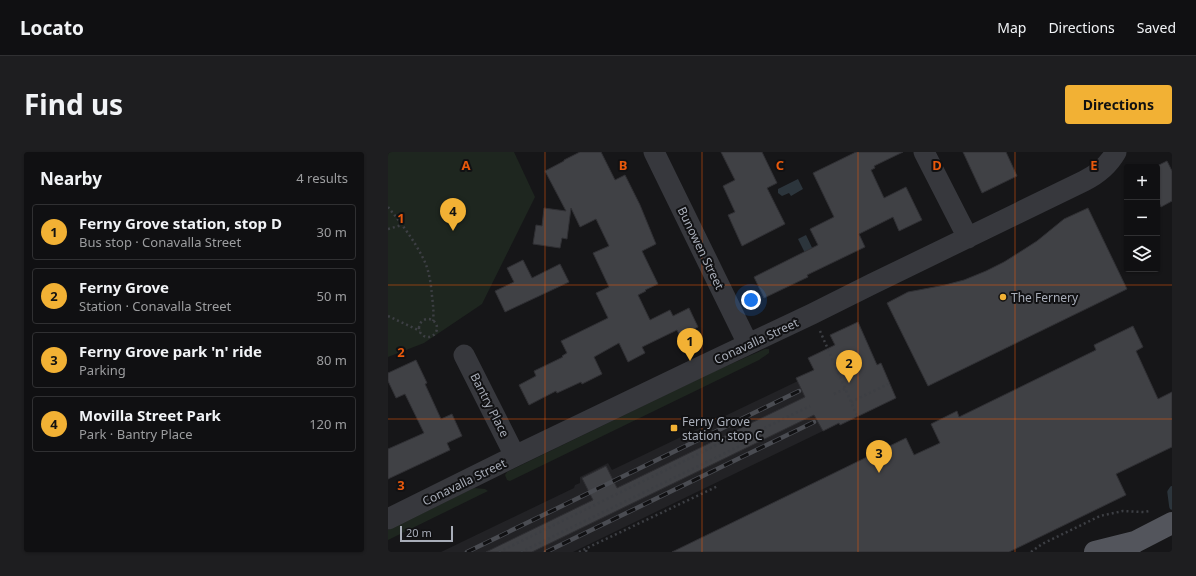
<!DOCTYPE html>
<meta charset="utf-8">
<style>
body{margin:0;font-family:"Noto Sans",sans-serif;background:#1e1e20;color:#f1f3f6}
.controls{position:absolute;right:12px;top:12px;display:grid;overflow:hidden;border-radius:4px;box-shadow:0 1px 3px #0004}
.controls button{width:36px;height:36px;display:grid;place-items:center;padding:0;border:0;border-bottom:1px solid #303032;background:#101012;color:#f1f3f6;font:20px sans-serif}
.scale{position:absolute;left:12px;bottom:10px;width:53px;box-sizing:border-box;padding-left:4px;border:2px solid #a8adb8;border-top:0;font-size:11px;line-height:14px;white-space:nowrap;color:#a8adb8;-webkit-text-stroke:3px #111113;paint-order:stroke}
.you{position:absolute;left:363px;top:148px;width:14px;height:14px;margin:-10px;border:3px solid #fff;border-radius:50%;background:#1a73e8;box-shadow:0 0 0 6px #1a73e833}
.badge{display:grid;place-items:center;width:26px;height:26px;border-radius:50%;background:#f2b134;color:#111;font-size:13px;font-weight:700}
.pin{position:absolute;translate:-50% -33px;filter:drop-shadow(0 1px 2px #0008)}
.pin::after{content:'';position:absolute;top:21px;width:14px;height:12px;background:inherit;clip-path:polygon(0 0,100% 0,50% 100%)}
.list{margin:0;padding:0;list-style:none}
h2{display:flex;justify-content:space-between;align-items:center;height:52px;margin:0;padding:0 16px;font-size:17px}
h2 small{font-size:13px;font-weight:400;color:#9c9d9f}
.list li{display:grid;grid-template-columns:26px 1fr auto;gap:12px;align-items:center;box-sizing:border-box;height:56px;margin:0 8px 8px;padding:0 8px;border:1px solid #303032;border-radius:4px}
.list b{display:block;font-size:15px;white-space:nowrap}
.list p{margin:0;font-size:13px;white-space:nowrap;color:#9c9d9f}
.list em{font-size:13px;font-style:normal;color:#9c9d9f}
.icon{flex:none;width:22px;height:22px;fill:none;stroke:currentColor;stroke-width:2;stroke-linecap:round;stroke-linejoin:round}
.map{position:relative;flex:none;width:784px;height:400px;overflow:hidden;border-radius:4px}
header{display:flex;align-items:center;gap:24px;box-sizing:border-box;height:56px;padding:0 20px;background:#101012;border-bottom:1px solid #303032}
header strong{font-size:19px}
nav{display:flex;gap:22px;margin-inline-start:auto;font-size:14px}
.intro{display:flex;align-items:center;justify-content:space-between;box-sizing:border-box;height:96px;padding:0 24px}
h1{margin:0;font-size:28px}
.button{padding:10px 18px;border-radius:4px;background:#f2b134;color:#111;font-size:14px;font-weight:700}
main{display:flex;gap:24px;padding:0 24px}
aside{flex:1;background:#101012;border-radius:4px;box-shadow:0 1px 3px #0004}
.map>svg:first-child{display:block}
.built{fill:#222225}
.green{fill:#1e261f}
.water{fill:#2c353c}
.lines{fill:none;stroke-linecap:round;stroke-linejoin:round}
.stream{stroke:#2c353c;stroke-width:5.5}
.building{fill:#404145;stroke:#303034}
.path{stroke:#3d3f44;stroke-width:2.5;stroke-dasharray:2 3;stroke-linecap:butt}
.minor{stroke:#37383d;stroke-width:21}
.primary{stroke:#53555c;stroke-width:22}
.rail-casing{stroke:#4a4c52;stroke-width:4.5}
.rail{stroke:#111113;stroke-width:3;stroke-dasharray:9;stroke-linecap:butt}
.grid{fill:none;stroke:#e8590c;stroke-width:1;stroke-opacity:0.55}
.poi-dot{fill:#f2b134;stroke:#111113;stroke-width:1.5}
.labels{text-anchor:middle;dominant-baseline:central;stroke-width:4;stroke-linejoin:round;paint-order:stroke}
.street-label{font-size:12px;fill:#a8adb8;stroke:#111113}
.poi-label{font-size:12px;fill:#a8adb8;stroke:#111113;text-anchor:start}
.grid-label{font-size:13px;text-anchor:middle;font-weight:bold;fill:#e8590c;stroke:#111113;stroke-width:4;stroke-linejoin:round;paint-order:stroke}
</style>
<header>
<strong>Locato</strong>
<nav><a>Map</a><a>Directions</a><a>Saved</a></nav>
</header>
<div class="intro"><h1>Find us</h1><a class="button">Directions</a></div>
<main>
<aside>
<h2>Nearby<small>4 results</small></h2>
<ul class="list">
<li><span class="badge">1</span><div><b>Ferny Grove station, stop D</b><p>Bus stop · Conavalla Street</p></div><em>30 m</em></li>
<li><span class="badge">2</span><div><b>Ferny Grove</b><p>Station · Conavalla Street</p></div><em>50 m</em></li>
<li><span class="badge">3</span><div><b>Ferny Grove park 'n' ride</b><p>Parking</p></div><em>80 m</em></li>
<li><span class="badge">4</span><div><b>Movilla Street Park</b><p>Park · Bantry Place</p></div><em>120 m</em></li>
</ul>
</aside>
<div class="map">
<svg width="784" height="400" viewBox="0 0 784 400">
<rect width="100%" height="100%" fill="#161618"/>
<path class="built" d="M410 229 435 279 185 400H53L186 336 187 333 192 331V325L220 311 224 318Z"/>
<path class="green" d="M0 0H126L147 45 94 152 36 191 0 205Z
M377 197H381V201L371 208 122 329 119 328 117 323 119 320 327 219Z
M86 336 97 337 100 339 0 388V378Z"/>
<path class="water" d="M410 27 415 37 403 44 401 41 394 44 390 41V37Z
M418 83 428 104 420 107 410 87Z"/>
<g class="lines">
<path class="stream" d="M784 337 782 340 784 355"/>
</g>
<path class="building" d="M192 0H213L227 28 237 23 252 53 268 92 254 99 270 132 257 138 258 139 250 143 262 168 282 158 285 164 301 156 310 175 292 184 289 178 254 195 257 201 240 210 231 191 206 205 214 222 194 232 193 230 169 241 168 239 141 253 131 233 148 224 146 219 175 205 174 204 179 201 173 189 220 166 208 141 221 135 205 101 221 94 208 67 192 75 183 56 179 87 174 86 172 96 145 92 148 73 154 74 156 56 178 59 157 19 176 9V8Z
M333 0H374L389 31 379 36 397 72 354 94 340 63 347 60 335 34 347 28Z
M468 0H515L486 14 487 16 483 18 496 46 518 35 534 68 511 79 505 65 471 82 477 95 419 123 420 125 376 146 366 125 430 93 422 77 446 65 425 21Z
M575 0H618L629 24 594 41Z
M779 9 784 19V49L773 55 769 46V14Z
M700 56 739 137 540 234 499 151 520 140 557 133 576 128 598 119 616 110 635 98 649 89 676 67Z
M135 108 144 126 172 112 181 130 117 160 107 139 126 130 119 116Z
M470 170 489 213 493 211 508 246 452 273 451 271 435 279 426 263 144 400H98L205 348 194 326 218 314 229 336 417 245 408 226 426 218 420 206 447 193 442 183Z
M745 174 755 195 748 199 770 247 784 240V295L728 322 738 343 621 400H284L518 286 526 303 552 291 543 272 569 259 571 265 708 198 706 193Z
M28 208 39 231 37 232 53 267 64 262 74 284 59 291 62 298 0 327V297L36 281 17 242 8 246 0 229V221Z"/>
<g class="lines">
<path class="path" d="M0 55C13 71 26 88 35 106 41 117 43 132 44 144 45 153 46 160 45 169
M0 77 14 73
M0 164 32 179
M31 176a9 9 0 1 1 18 0a9 9 0 1 1-18 0Z
M432 179 470 266
M446 242 457 237
M463 250 500 232
M111 400 357 279 366 281
M133 400 362 289 366 281 422 254
M191 400 199 396
M198 400 199 396 330 334
M643 400 654 392 712 364 735 359 756 360 762 359"/>
<path class="minor" d="M266 0 360 192
M536 0 580 86
M76 203 127 304
M0 367 127 304 310 216 424 162 484 132 696 29C710 22 720 14 728 0"/>
<path class="primary" d="M707 400 747 390
M734 400 747 390 784 371"/>
<g class="rail-casing">
<path id="rail" d="M79 400 411 239
M158 400 426 270"/>
</g>
<use href="#rail" class="rail"/>
</g>
<path class="grid" d="M157 0V400M314 0V400M470 0V400M627 0V400M0 133H784M0 267H784"/>
<g class="poi-dot">
<circle cx="615" cy="145" r="4"/>
<rect x="282" y="272" width="8" height="8" rx="2"/>
</g>
<g class="labels">
<g class="street-label">
<text transform="translate(313 96) rotate(64)">Bunowen Street</text>
<text transform="translate(368 189) rotate(-25)">Conavalla Street</text>
<text transform="translate(102 253) rotate(63)">Bantry Place</text>
<text transform="translate(76 330) rotate(-26)">Conavalla Street</text>
</g>
<g class="poi-label">
<text x="623" y="145">The Fernery</text>
<text x="294" y="269">Ferny Grove<tspan x="294" dy="14">station, stop C</tspan></text>
</g>
</g>
<g class="grid-label">
<text x="78" y="18">A</text>
<text x="235" y="18">B</text>
<text x="392" y="18">C</text>
<text x="549" y="18">D</text>
<text x="706" y="18">E</text>
<text x="13" y="71">1</text>
<text x="13" y="205">2</text>
<text x="13" y="338">3</text>
</g>
</svg>
<div class="controls">
<button>+</button>
<button>−</button>
<button><svg class="icon" aria-label="layers" viewBox="0 0 24 24"><path d="M12 4l9 5-9 5-9-5zM3 14l9 5 9-5"/></svg></button>
</div>
<div class="scale">20 m</div>
<div class="you"></div>
<div class="pin badge" style="left:302px;top:209px">1</div>
<div class="pin badge" style="left:461px;top:231px">2</div>
<div class="pin badge" style="left:491px;top:321px">3</div>
<div class="pin badge" style="left:65px;top:79px">4</div>
</div>
</main>
